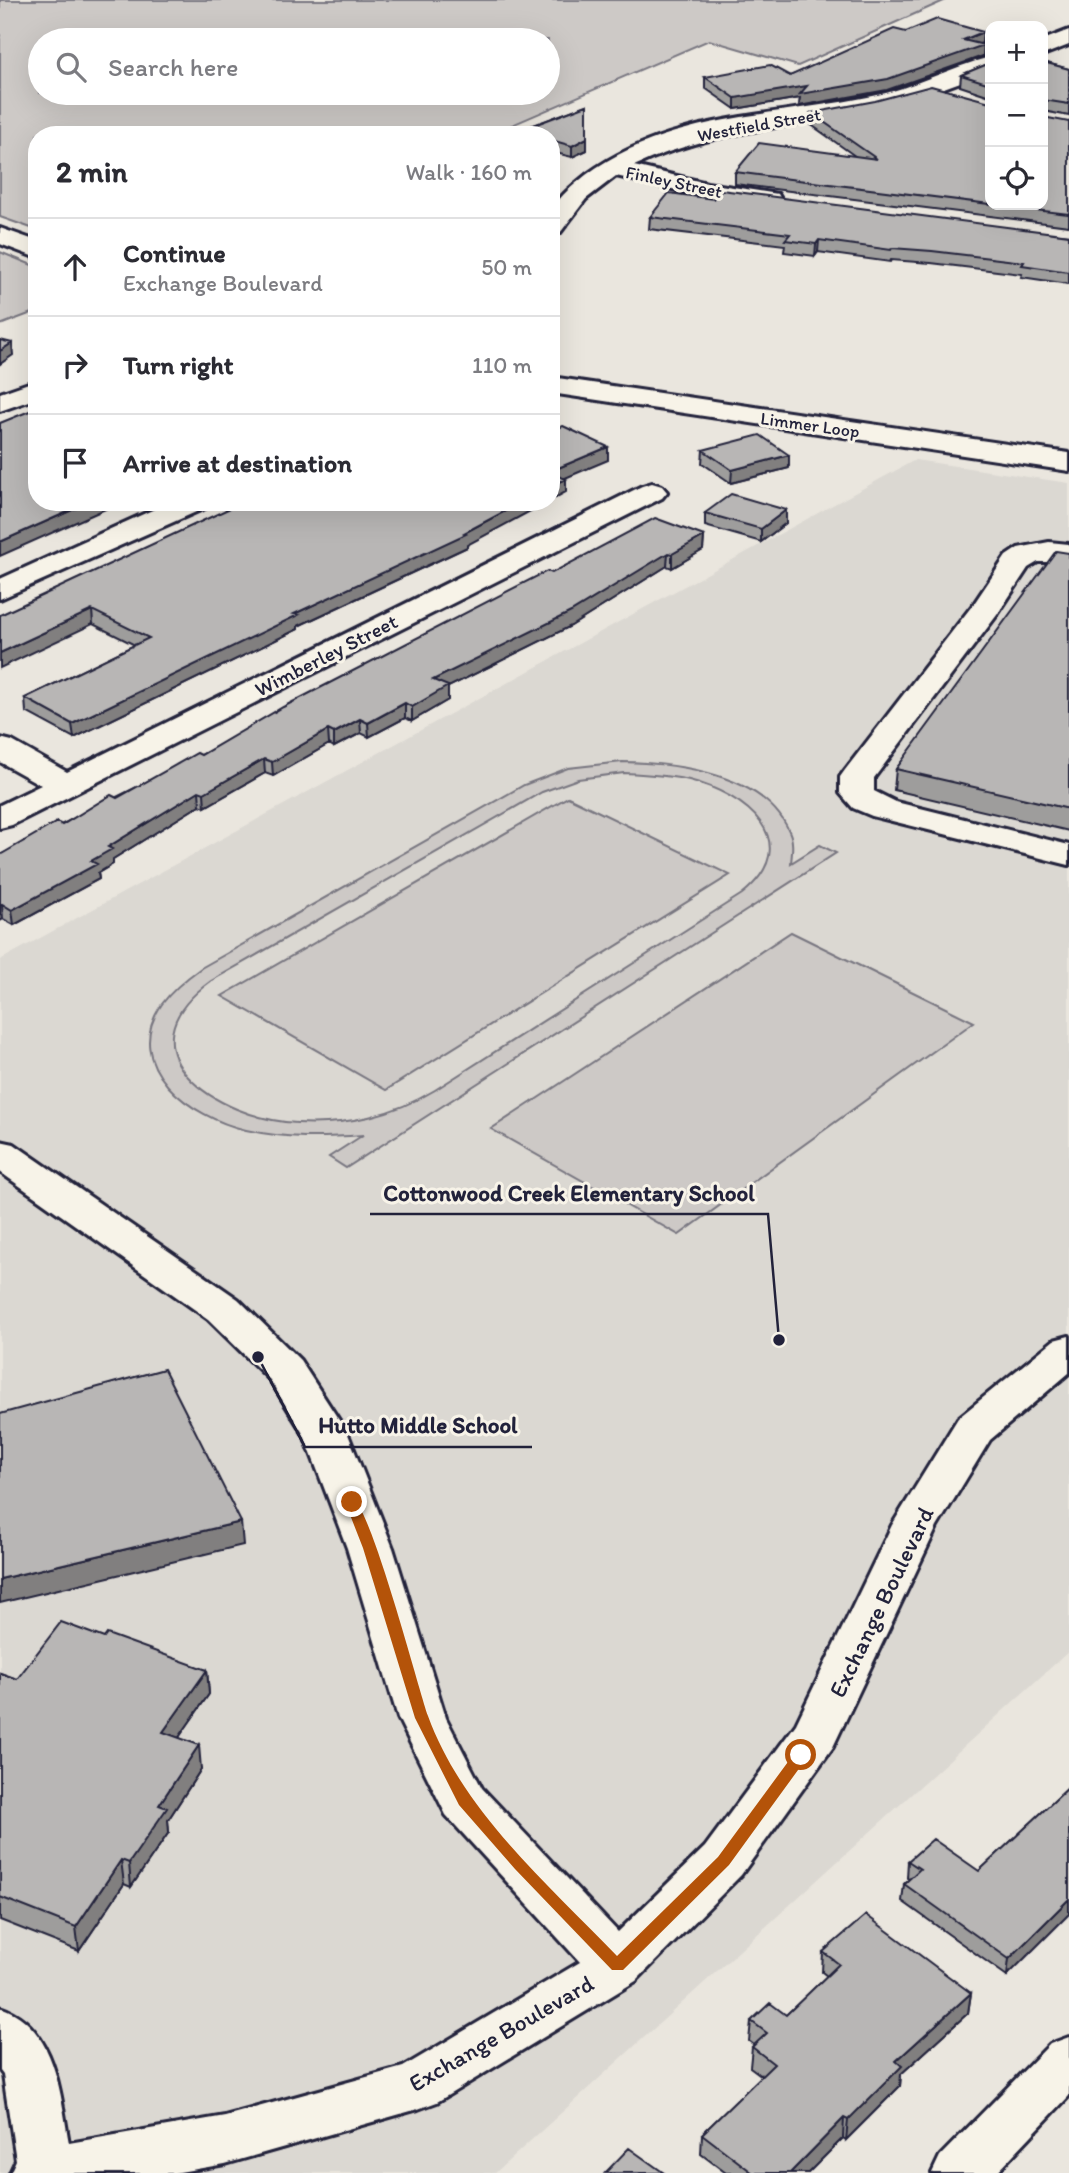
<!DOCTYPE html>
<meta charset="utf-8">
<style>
body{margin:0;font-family:Itim,sans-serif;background:#f7f7f7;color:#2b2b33}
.controls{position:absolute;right:21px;top:21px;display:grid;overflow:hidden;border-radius:14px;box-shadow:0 7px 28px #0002}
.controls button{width:63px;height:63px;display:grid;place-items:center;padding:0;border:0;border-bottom:2px solid #e1e1e2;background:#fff;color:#2b2b33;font:35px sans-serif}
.stop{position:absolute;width:21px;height:21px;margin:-16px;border:5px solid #b45309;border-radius:50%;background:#fff}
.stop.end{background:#b45309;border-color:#fff;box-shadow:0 2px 7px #0008}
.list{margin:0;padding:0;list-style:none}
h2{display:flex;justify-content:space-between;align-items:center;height:91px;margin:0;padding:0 28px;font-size:30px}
h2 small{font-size:23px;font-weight:400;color:#7c7c81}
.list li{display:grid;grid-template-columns:46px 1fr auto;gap:21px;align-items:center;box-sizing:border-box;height:98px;padding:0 28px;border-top:2px solid #e1e1e2}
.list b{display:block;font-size:26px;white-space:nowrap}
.list p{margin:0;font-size:23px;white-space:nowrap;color:#7c7c81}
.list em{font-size:23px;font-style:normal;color:#7c7c81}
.icon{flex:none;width:38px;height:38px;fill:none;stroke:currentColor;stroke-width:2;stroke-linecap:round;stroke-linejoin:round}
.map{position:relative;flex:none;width:1069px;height:2173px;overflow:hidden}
.search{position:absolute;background:#fff;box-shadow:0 7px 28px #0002;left:28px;top:28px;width:532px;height:77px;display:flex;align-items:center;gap:18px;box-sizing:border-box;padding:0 24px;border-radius:38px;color:#7c7c81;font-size:26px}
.panel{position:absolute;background:#fff;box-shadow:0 7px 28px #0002;left:28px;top:126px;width:532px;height:385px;border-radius:28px}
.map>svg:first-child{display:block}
.built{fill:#dbd8d2}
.green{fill:#cdc9c6;stroke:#787680;stroke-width:2;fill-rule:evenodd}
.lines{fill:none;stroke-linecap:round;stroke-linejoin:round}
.minor-casing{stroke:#22223b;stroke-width:6}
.minor{fill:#f7f3e8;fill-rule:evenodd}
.wall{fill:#9e9d9c;stroke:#22223b;stroke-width:2}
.shaded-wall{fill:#817f7f;stroke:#22223b;stroke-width:2}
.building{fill:#b8b6b5;stroke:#22223b;stroke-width:2}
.route{fill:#b45309}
.labels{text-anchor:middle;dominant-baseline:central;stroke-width:6;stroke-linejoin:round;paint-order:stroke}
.far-street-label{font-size:18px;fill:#22223b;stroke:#f7f3e8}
.street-label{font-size:21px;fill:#22223b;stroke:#f7f3e8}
.near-street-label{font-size:24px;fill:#22223b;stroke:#f7f3e8}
.leader{fill:none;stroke:#22223b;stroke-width:2.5}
.callout-dot{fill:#22223b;stroke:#f7f3e8;stroke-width:2.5}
.callout-label{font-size:23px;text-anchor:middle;font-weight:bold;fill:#22223b;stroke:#f7f3e8;stroke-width:6;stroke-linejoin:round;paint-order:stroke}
</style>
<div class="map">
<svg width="1069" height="2173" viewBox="0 0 1069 2173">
<rect width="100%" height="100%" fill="#eae6de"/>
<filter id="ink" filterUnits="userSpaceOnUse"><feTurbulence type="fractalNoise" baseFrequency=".0143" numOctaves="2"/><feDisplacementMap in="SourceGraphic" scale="14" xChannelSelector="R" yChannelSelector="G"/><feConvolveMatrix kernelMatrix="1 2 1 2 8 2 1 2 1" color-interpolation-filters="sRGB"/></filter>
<g filter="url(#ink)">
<path class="built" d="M915 460 1069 483V1651L495 2173H0V960Z"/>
<path class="green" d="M0 0H946L798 66 709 40 489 135H37V230L0 217ZM548 40V93H40V40Z
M0 252 37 267V311L0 325Z
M622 762C677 763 764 774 789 831 794 841 792 853 791 863L820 845 836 853 346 1168 329 1157 363 1135C323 1138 286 1139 246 1130 192 1118 119 1066 162 1004 173 989 187 978 201 968L524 785 568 768ZM624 773C646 774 668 775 689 780 745 794 807 842 742 894L435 1090C394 1115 345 1126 297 1123 218 1119 114 1051 211 981L542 792 578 779Z
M568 797 730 875 386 1090 222 996Z
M791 932 974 1022 679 1235 491 1129Z"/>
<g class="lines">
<g class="minor-casing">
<path id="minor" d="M1069 30V45L1043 55V40Z
M990 57V71C951 85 914 101 873 110 793 127 710 130 634 166L707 183 778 194 781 199 778 204 769 206 707 197 616 176 586 199 560 233 551 235C551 228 549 216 553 209 560 195 574 185 586 175 667 114 778 116 873 96 913 88 950 67 990 57Z
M0 228 37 241V258L0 244Z
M551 377 1069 453V471L551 393Z
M37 380V398L0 411V393Z
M652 483 662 486 667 492 662 498 12 825 0 828V805L41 785 0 762V738L12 741 67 772 642 486Z
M170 502H209L205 508 0 599V579Z
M1049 542 1069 544V562H1038L1028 568 997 615 874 778V791L896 802 1069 845V865L872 816 853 808 840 793V777L845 770 975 602 1006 556 1018 548Z
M0 1141 14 1144 238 1299 300 1360 348 1434 393 1548 446 1718 482 1788 618 1932 705 1847 796 1724 892 1525 958 1418 1054 1340 1069 1336V1373L990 1440 937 1527 833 1747 741 1875 636 1981 437 2102 418 2109 225 2164 174 2173H10L16 2160 3 2075 0 2071V2007C56 2026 60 2093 69 2143L225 2116 403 2067 580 1962 446 1815 398 1718 347 1548 304 1435 270 1380 208 1319 0 1172Z
M1069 2037V2096L996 2173H932L940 2156 1050 2044Z"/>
</g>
<use href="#minor" class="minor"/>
</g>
<path class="wall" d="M906 32H983L982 43 979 44 984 45 983 56 887 90 799 106 800 98 735 109 705 88V77L790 76Z
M1043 62 1069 69V116L1043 111Z
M990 63V96L960 86 961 75Z
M587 105V150L572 157 551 152V135H518V131Z
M811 113 990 205 1069 122V226L735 184V172L855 156 810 124Z
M713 199 1069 235V284L1021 277 1022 274 931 263 891 260 890 262 818 252 815 256 784 252 785 245 649 229 650 217Z
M37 306V329L33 307Z
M703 450 789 468 731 483 702 463Z
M786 510V523L761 542 705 526V513Z
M704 536 703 550 672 568 667 566 571 626 448 687V700L412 721 405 718 369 737 361 733 334 747 329 744 273 776 265 773 205 807 200 805 113 859V864L98 873 99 879 14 925 3 919 0 921V855L201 755 552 573Z
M467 545V547L298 626V629L74 738 26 712 25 698 135 645 93 624 0 615Z
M1069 553V831L894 790 896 769Z
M104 1638 207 1670 209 1694 179 1737 201 1769 168 1820 169 1832 131 1887 124 1884 79 1951 0 1920V1673L17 1679Z
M1069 1787 1007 1976 902 1901 904 1884 909 1879 907 1878 908 1861 979 1871Z
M823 1952 971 1993 968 2013 901 2074 900 2086 846 2140 843 2138 808 2173H726L701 2154 702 2134 762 2076 750 2067 752 2047 754 2045 749 2041 751 2021 786 2015 827 1976 822 1972Z"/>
<path class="shaded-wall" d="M983 32 982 43 962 51 963 40Z
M984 45 983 56 887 90 799 106 800 98 735 109V98Z
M587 138V150L572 157V146Z
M819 240 818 252 815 256 816 244Z
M12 343 13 355 0 364V351Z
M608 447V460L551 484V471Z
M789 455V468L731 483 732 470Z
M566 479V492L551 500V486Z
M90 502H121L0 556V542Z
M522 502H547L467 545V547L298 626V629L74 738 72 724 294 614 464 533Z
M786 510V523L761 542V529Z
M704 536 703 550 672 568V554Z
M668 553 667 566 571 626 448 687V700L412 721V707L433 680Z
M92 610 93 624 0 668V653Z
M405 703V718L369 737 368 723Z
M360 719 361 733 334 747V733Z
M328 730 329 744 273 776 272 762Z
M264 759 265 773 205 807 204 793Z
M199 791 200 805 113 859V864L98 873 99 879 14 925 12 910 91 861 108 847Z
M2 904 3 919 0 921V905Z
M241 1522 243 1545 0 1603V1579Z
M207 1670 209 1694 166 1756 163 1732Z
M199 1745 201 1769 168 1820 169 1832 131 1887 129 1863 159 1805Z
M121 1860 124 1884 79 1951 76 1927Z
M1069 1899V1914L1007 1976 1009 1959Z
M971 1993 968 2013 901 2074 900 2086 846 2140 848 2120 896 2061Z
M844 2118 843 2138 808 2173H790Z"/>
<path class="building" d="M937 19 983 32 963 40 984 45 888 79 800 94 807 86 735 98 705 77 770 65 790 76 894 29 906 32Z
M1043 62 1069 69V104L1043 100Z
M990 63V84L961 75Z
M931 86 990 102V204L735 172 759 143 877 159 811 113 875 101Z
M587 105V138L572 146 551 140V135H531L518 131Z
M1043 117 1069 122V214L993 205H1043Z
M721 190 1069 235V272L1022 265 1024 262 932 251 892 248 891 250 819 240 816 244 785 240 790 234 650 217 669 193 713 199Z
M37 306V322L33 307Z
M0 340 12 343 0 351Z
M37 408V502H90L0 542V423Z
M563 426 608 447 551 471V431Z
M760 435 789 455 732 470 703 450Z
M551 473 566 479 551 486Z
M731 494 786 510 761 529 705 513Z
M243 502H522L464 533 466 534 294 614 298 615 72 724 25 698 149 638 92 610 0 653V615Z
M655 518 704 536 672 554 668 553 571 612 433 680 448 686 412 707 405 703 368 723 360 719 334 733 328 730 272 762 264 759 204 793 199 791 108 847 112 849 91 861 97 864 12 910 2 904 0 905V855L57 822 62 825 111 795 117 798 197 753 201 755 283 707 547 571 552 573Z
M1056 551 1069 553V809L896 769Z
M164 1369 241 1522 0 1579V1414Z
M61 1622 104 1638 107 1634 207 1670 163 1732 199 1745 159 1805 167 1808 129 1863 121 1860 76 1927 0 1897V1673L17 1679Z
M1069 1787V1899L1009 1959 904 1884 920 1869 908 1861 933 1839 979 1871Z
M866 1915 971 1993 896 2061 902 2066 848 2120 844 2118 790 2173H753L702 2134 774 2064 752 2047 767 2033 751 2021 770 2003 786 2015 839 1964 823 1952Z
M629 2148 664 2173H605Z"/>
</g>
<path class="route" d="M352 1498C370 1504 418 1687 428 1716 463 1812 548 1884 617 1956L718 1857 796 1751H806L808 1755 806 1759 729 1865 623 1970H612L515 1869 459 1805 415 1718 363 1548 345 1502Z"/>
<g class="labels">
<g class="far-street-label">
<text transform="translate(759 125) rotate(-10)">Westfield Street</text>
<text transform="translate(674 182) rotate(12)">Finley Street</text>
<text transform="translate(810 425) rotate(8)">Limmer Loop</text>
</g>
<g class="street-label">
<text transform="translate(326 655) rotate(-27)">Wimberley Street</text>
</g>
<g class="near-street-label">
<text transform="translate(881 1602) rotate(-64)">Exchange Boulevard</text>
<text transform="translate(501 2033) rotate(-30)">Exchange Boulevard</text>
</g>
</g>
<path class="leader" d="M779 1340L768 1214H370M258 1357L305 1447H532"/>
<g class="callout-dot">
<circle cx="779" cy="1340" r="7"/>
<circle cx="258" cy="1357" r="7"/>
</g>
<g class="callout-label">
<text x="569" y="1201">Cottonwood Creek Elementary School</text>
<text x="418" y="1433">Hutto Middle School</text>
</g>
</svg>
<div class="controls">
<button>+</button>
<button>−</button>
<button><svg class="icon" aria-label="locate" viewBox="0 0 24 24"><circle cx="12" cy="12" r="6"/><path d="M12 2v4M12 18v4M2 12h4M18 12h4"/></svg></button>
</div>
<div class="stop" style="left:801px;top:1755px"></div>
<div class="stop end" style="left:352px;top:1502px"></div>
<div class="search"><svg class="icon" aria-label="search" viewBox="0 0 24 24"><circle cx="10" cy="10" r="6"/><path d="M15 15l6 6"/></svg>Search here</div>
<section class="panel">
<h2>2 min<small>Walk · 160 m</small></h2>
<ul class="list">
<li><svg class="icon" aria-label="ahead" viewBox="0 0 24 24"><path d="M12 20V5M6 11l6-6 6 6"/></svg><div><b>Continue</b><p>Exchange Boulevard</p></div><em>50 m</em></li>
<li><svg class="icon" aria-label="right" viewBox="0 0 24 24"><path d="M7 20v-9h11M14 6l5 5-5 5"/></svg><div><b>Turn right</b></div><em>110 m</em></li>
<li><svg class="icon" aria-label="arrive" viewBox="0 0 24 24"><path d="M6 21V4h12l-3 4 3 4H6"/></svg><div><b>Arrive at destination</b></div></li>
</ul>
</section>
</div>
